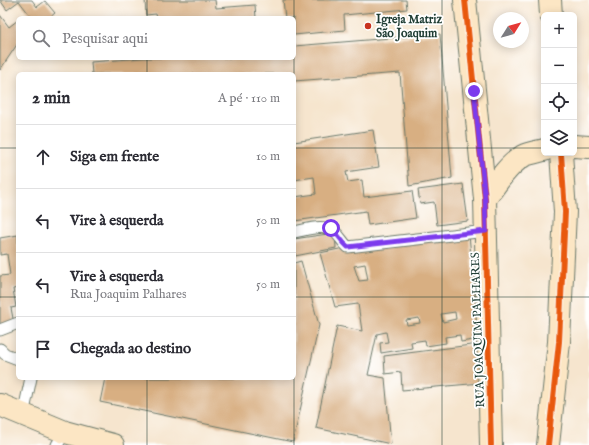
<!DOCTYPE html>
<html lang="pt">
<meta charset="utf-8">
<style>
body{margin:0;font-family:"IM FELL English",serif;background:#f2f2f3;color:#2b2b33}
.controls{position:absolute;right:12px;top:12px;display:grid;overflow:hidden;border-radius:6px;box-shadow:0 2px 10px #0003}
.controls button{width:36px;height:36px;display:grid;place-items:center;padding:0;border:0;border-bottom:1px solid #e1e1e2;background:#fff;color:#2b2b33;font:20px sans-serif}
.compass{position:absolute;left:493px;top:12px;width:36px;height:36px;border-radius:50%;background:#fff;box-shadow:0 2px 10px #0003;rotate:53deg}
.stop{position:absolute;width:12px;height:12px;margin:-9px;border:3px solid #7c3aed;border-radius:50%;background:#fff}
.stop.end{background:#7c3aed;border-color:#fff;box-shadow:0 1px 4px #0008}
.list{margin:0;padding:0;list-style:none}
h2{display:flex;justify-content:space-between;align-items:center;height:52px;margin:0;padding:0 16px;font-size:17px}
h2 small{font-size:13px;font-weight:400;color:#7c7c81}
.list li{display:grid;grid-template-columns:26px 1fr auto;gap:12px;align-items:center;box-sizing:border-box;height:64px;padding:0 16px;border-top:1px solid #e1e1e2}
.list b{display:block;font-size:15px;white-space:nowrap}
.list p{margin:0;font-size:13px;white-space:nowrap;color:#7c7c81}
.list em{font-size:13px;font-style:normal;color:#7c7c81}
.icon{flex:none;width:22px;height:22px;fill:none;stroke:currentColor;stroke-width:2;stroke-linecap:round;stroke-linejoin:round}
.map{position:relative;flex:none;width:589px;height:445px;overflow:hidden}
.search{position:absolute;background:#fff;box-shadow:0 2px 10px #0003;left:16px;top:16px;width:280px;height:44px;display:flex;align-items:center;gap:10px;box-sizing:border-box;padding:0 14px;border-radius:6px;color:#7c7c81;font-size:15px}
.panel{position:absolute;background:#fff;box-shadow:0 2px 10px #0003;left:16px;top:72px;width:280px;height:308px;border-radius:6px}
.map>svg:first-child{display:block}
.building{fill:#d8af82;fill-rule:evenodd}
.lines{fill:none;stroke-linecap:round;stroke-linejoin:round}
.lane-casing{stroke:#6a786a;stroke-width:13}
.secondary-casing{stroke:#6a786a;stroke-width:24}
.lane{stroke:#fff;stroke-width:11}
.secondary{stroke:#fce6c4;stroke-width:22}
.cycleway-casing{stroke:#fff;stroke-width:8}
.cycleway{stroke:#e8590c;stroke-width:6}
.route{stroke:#7c3aed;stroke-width:5}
.grid{fill:none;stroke:#1f3d34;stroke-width:1;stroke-opacity:0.55}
.poi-dot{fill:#c8321e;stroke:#fff;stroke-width:1.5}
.labels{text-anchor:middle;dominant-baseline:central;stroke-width:3.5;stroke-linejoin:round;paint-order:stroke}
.poi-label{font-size:12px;font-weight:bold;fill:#1f3d34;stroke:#fff;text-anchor:start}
.street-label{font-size:12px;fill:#1f3d34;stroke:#fff}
</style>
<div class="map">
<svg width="589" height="445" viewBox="0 0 589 445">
<rect width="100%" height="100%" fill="#fff"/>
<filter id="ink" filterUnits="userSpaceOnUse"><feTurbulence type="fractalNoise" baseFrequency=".025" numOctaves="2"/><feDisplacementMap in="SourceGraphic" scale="8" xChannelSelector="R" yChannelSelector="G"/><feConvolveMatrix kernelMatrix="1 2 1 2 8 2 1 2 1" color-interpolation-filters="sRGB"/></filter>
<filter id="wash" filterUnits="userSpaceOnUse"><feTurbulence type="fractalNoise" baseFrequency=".012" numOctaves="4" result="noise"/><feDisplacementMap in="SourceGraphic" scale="16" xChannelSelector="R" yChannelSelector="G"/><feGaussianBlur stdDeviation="0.9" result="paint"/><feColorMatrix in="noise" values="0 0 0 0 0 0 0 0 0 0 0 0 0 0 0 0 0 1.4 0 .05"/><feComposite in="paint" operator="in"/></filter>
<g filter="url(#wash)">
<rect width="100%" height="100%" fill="#f6e5ce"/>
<g id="blocks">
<path class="building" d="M0 0H32L37 7 45 1 55 13 49 18H32L19 1 7 10Z
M145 0H215L216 8 255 5 256 18H157L156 14 146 15Z
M283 0H406L407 9 344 15 345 30 294 35V18H285Z
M0 15 9 27 18 20V43L0 70Z
M440 34 452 178 409 186 400 73 294 81V74H92L91 62 143 58H294V46Z
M373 130 379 167 346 172 348 182 362 180 364 197 412 191 416 218 368 225 366 211 294 221V197L316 194 314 177 294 180V142Z
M463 184 468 221 437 225 434 202 420 204 418 190Z
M335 233 336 248 295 256 294 239Z
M18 235V288L13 289 16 307 11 308 14 324 0 326V276L10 275 7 254 0 255V238Z
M469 235 479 339 461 342 460 335 445 337 446 343 426 346 425 340 411 342 412 348 381 353 380 343 388 342 386 332 377 334 368 375 385 378 391 444 316 428 337 326 362 331 358 304 335 307 320 253 349 247ZM365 264 368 280 359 281 354 266ZM455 312 456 319 443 322 441 314ZM419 318 420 323 407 325 406 320Z
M301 261 319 325 293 442 100 402 105 378H294V263Z
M479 344 481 383 402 390 401 372 385 374 384 356Z"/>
</g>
</g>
<g filter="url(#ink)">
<use href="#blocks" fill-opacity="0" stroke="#6a786a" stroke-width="1"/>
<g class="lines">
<g class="lane-casing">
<path id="lane" d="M294 232C306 230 325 223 335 232 340 236 342 242 348 247L486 231
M0 330 18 323
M0 349 5 354 18 359
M23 415 31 378
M57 445 65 432"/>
</g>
<g class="secondary-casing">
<path id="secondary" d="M465 0 485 199 491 445
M550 0 551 15
M574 146 589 147
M485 199C496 184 507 166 523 156 529 153 537 152 544 150
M0 405 65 432 113 445
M548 445 559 342 565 212 561 153"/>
</g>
<use href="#lane" class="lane"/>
<use href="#secondary" class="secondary"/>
<g class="cycleway-casing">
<path id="cycleway" d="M465 0 485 199 491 445
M548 445 559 342 565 212 561 153"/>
</g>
<use href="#cycleway" class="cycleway"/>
</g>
</g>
<g class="lines" filter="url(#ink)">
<path class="route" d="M331 228C338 234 341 241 348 247L486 231 485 198 474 91"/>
</g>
<path class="grid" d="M147 0V18M294 0V445M442 0V445M147 58V74M0 148H18M294 148H544M574 148H589M0 297H18M294 297H589M147 378V445"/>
<circle class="poi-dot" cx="368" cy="26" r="4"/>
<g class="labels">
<g class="poi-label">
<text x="376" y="19">Igreja Matriz<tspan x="376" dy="14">São Joaquim</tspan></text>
</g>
<g class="street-label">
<text transform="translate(478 330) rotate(-92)">RUA JOAQUIM PALHARES</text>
</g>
</g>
</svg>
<div class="controls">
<button>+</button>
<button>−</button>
<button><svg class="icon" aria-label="locate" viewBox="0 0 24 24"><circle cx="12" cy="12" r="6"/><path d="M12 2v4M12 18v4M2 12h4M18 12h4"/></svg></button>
<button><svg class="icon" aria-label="layers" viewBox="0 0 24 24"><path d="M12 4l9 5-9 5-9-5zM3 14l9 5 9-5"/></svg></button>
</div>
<svg class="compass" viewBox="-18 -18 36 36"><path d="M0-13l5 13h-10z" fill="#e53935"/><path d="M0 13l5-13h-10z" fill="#7c7c81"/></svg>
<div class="stop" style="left:331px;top:228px"></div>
<div class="stop end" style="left:474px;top:91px"></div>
<div class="search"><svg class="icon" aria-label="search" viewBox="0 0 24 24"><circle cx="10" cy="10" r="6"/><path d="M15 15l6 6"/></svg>Pesquisar aqui</div>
<section class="panel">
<h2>2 min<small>A pé · 110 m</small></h2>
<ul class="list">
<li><svg class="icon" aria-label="ahead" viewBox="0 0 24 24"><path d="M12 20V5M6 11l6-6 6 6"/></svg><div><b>Siga em frente</b></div><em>10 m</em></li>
<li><svg class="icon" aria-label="left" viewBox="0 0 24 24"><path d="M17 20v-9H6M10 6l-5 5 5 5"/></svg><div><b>Vire à esquerda</b></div><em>50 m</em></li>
<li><svg class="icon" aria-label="left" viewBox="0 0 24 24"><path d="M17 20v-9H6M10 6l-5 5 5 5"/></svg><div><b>Vire à esquerda</b><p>Rua Joaquim Palhares</p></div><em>50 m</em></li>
<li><svg class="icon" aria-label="arrive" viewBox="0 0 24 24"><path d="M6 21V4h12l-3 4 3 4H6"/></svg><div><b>Chegada ao destino</b></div></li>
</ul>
</section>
</div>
